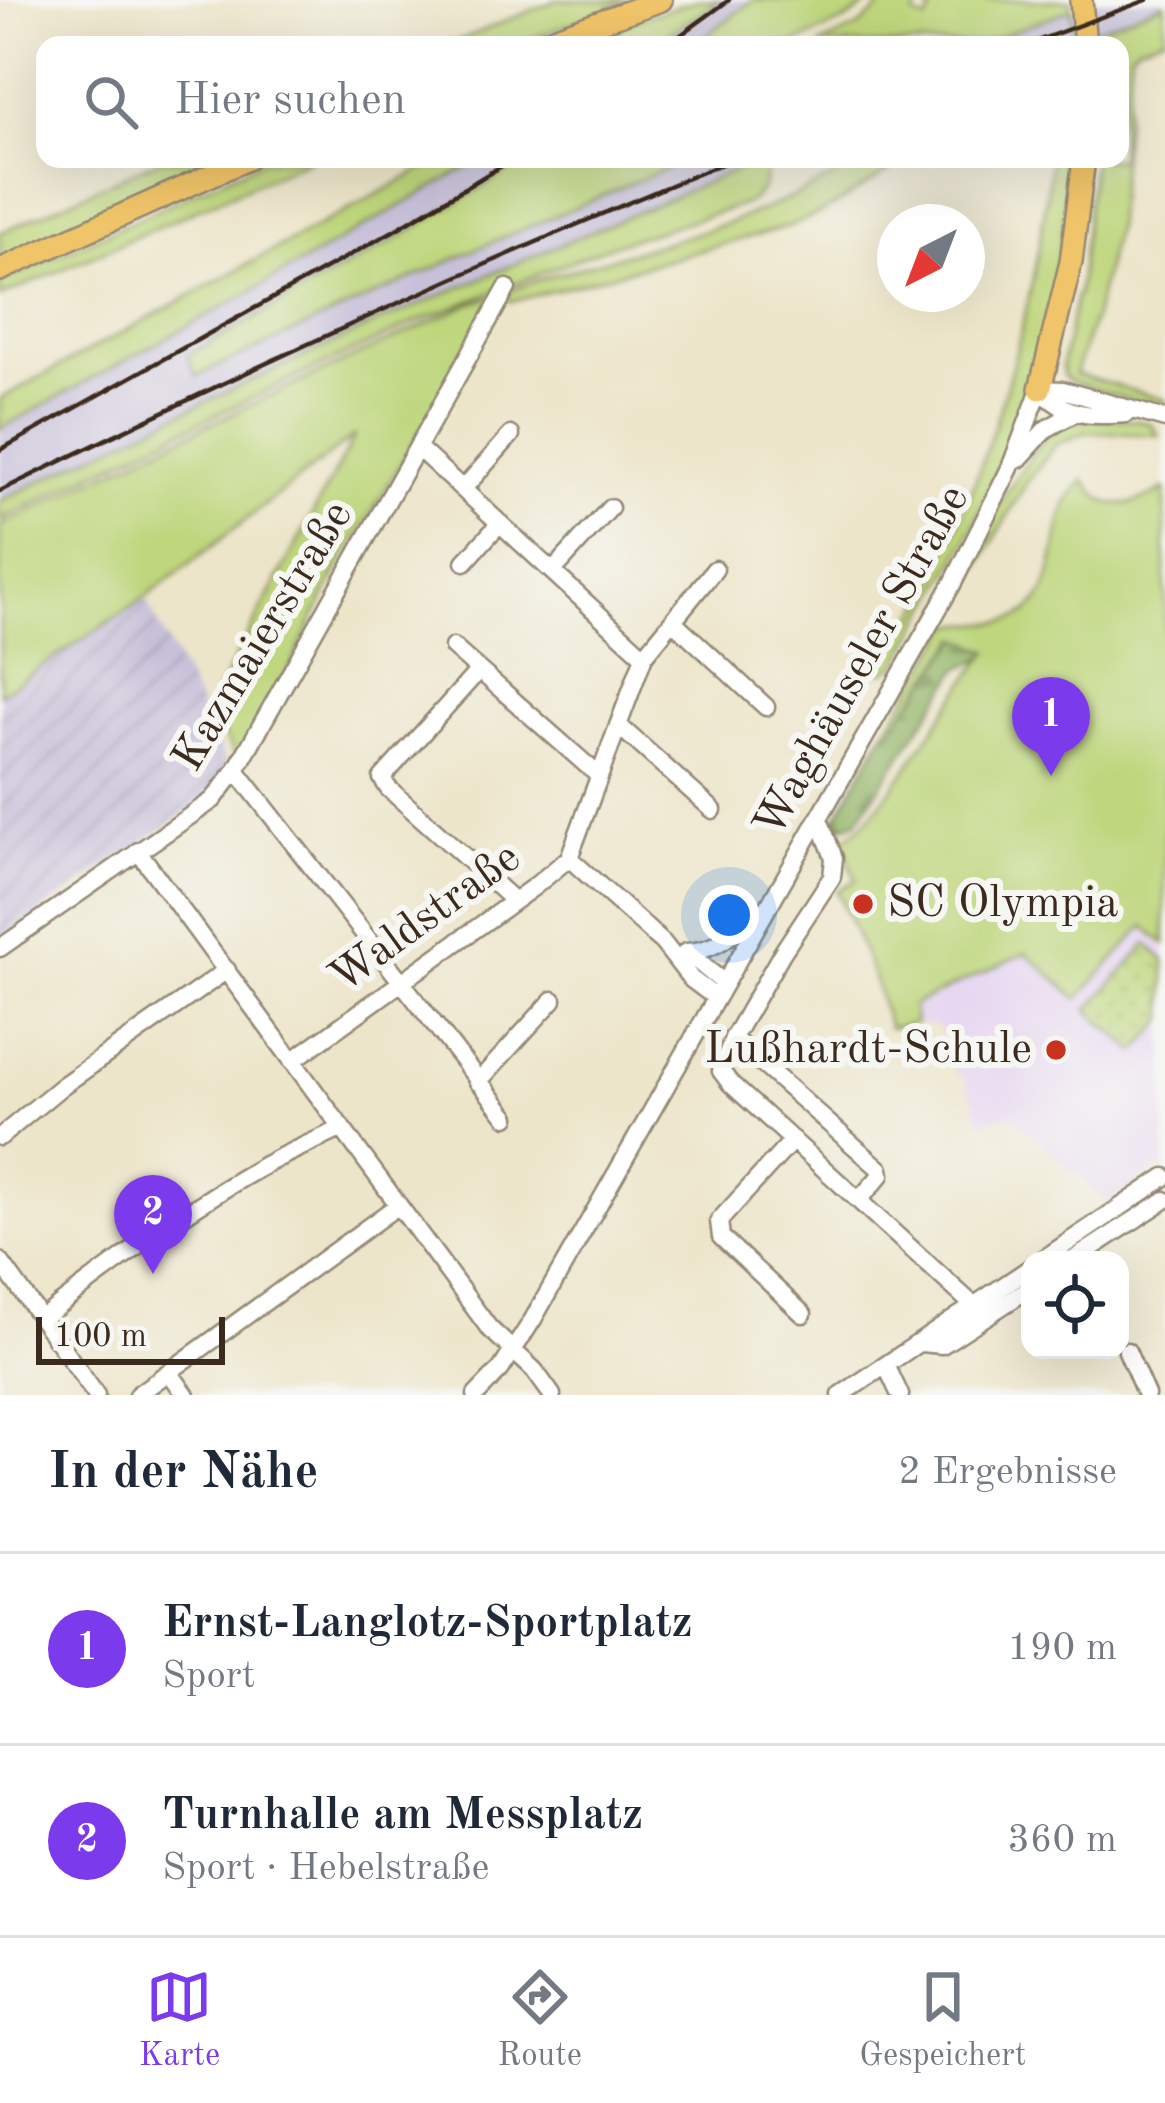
<!DOCTYPE html>
<html lang="de">
<meta charset="utf-8">
<style>
body{margin:0;font-family:"Old Standard TT",serif;background:#f6f6f7;color:#1f2937}
.controls{position:absolute;right:36px;bottom:36px;display:grid;overflow:hidden;border-radius:24px;box-shadow:0 12px 48px #0002}
.controls button{width:108px;height:108px;display:grid;place-items:center;padding:0;border:0;border-bottom:3px solid #e0e1e3;background:#fff;color:#1f2937;font:60px sans-serif}
.compass{position:absolute;left:877px;top:204px;width:108px;height:108px;border-radius:50%;background:#fff;box-shadow:0 12px 48px #0002;rotate:222deg}
.scale{position:absolute;left:36px;bottom:30px;width:189px;box-sizing:border-box;padding-left:12px;border:6px solid #3b2a1e;border-top:0;font-size:33px;line-height:42px;white-space:nowrap;color:#3b2a1e;-webkit-text-stroke:9px #f6f6f2;paint-order:stroke}
.you{position:absolute;left:729px;top:915px;width:42px;height:42px;margin:-30px;border:9px solid #fff;border-radius:50%;background:#1a73e8;box-shadow:0 0 0 18px #1a73e833}
.badge{display:grid;place-items:center;width:78px;height:78px;border-radius:50%;background:#7c3aed;color:#fff;font-size:39px;font-weight:700}
.pin{position:absolute;translate:-50% -99px;filter:drop-shadow(0 3px 6px #0008)}
.pin::after{content:'';position:absolute;top:63px;width:42px;height:36px;background:inherit;clip-path:polygon(0 0,100% 0,50% 100%)}
.list{margin:0;padding:0;list-style:none}
h2{display:flex;justify-content:space-between;align-items:center;height:156px;margin:0;padding:0 48px;font-size:51px}
h2 small{font-size:39px;font-weight:400;color:#747a83}
.list li{display:grid;grid-template-columns:78px 1fr auto;gap:36px;align-items:center;box-sizing:border-box;height:192px;padding:0 48px;border-top:3px solid #e0e1e3}
.list b{display:block;font-size:45px;white-space:nowrap}
.list p{margin:0;font-size:39px;white-space:nowrap;color:#747a83}
.list em{font-size:39px;font-style:normal;color:#747a83}
.icon{flex:none;width:66px;height:66px;fill:none;stroke:currentColor;stroke-width:2;stroke-linecap:round;stroke-linejoin:round}
.map{position:relative;flex:none;width:1165px;height:1395px;overflow:hidden}
.search{position:absolute;background:#fff;box-shadow:0 12px 48px #0002;left:36px;right:36px;top:36px;height:132px;display:flex;align-items:center;gap:30px;box-sizing:border-box;padding:0 42px;border-radius:24px;color:#747a83;font-size:45px}
.sheet{height:540px;background:#fff}
nav{display:flex;justify-content:space-around;align-items:center;box-sizing:border-box;height:168px;border-top:3px solid #e0e1e3;background:#fff;font-size:33px;color:#747a83}
nav a{display:grid;justify-items:center;gap:6px}
nav .on{color:#7c3aed}
.map>svg:first-child{display:block}
.built{fill:#e5d3f1}
.industrial{fill:url(#industrial-furrows)}
.railway{fill:#c7c0d9}
.grass{fill:#bed67b;stroke:#7c804c;stroke-width:3}
.forest{fill:url(#forest-firs);stroke:#687044;stroke-width:3}
.park{fill:url(#park-dots);stroke:#7c804c;stroke-width:3}
.lines{fill:none;stroke-linecap:round;stroke-linejoin:round}
.minor-casing{stroke:#948874;stroke-width:21}
.major-casing{stroke:#948874;stroke-width:26}
.minor{stroke:#fff;stroke-width:16}
.major{stroke:#f0c469;stroke-width:21}
.rail{stroke:#3b2a1e;stroke-width:4.5}
.poi-dot{fill:#c8321e;stroke:#f6f6f2;stroke-width:4.5}
.labels{text-anchor:middle;dominant-baseline:central;stroke-width:12;stroke-linejoin:round;paint-order:stroke}
.street-label{font-size:45px;fill:#3b2a1e;stroke:#f6f6f2}
.poi-label{font-size:45px;fill:#3b2a1e;stroke:#f6f6f2;text-anchor:start}
</style>
<div class="map">
<svg width="1165" height="1395" viewBox="0 0 1165 1395">
<defs>
<pattern id="industrial-furrows" width="10" height="10" patternUnits="userSpaceOnUse" patternTransform="scale(3)"><rect width="10" height="10" fill="#c7c0d9"/><path d="M-1 1l2-2M0 10L10 0M9 11l2-2" fill="none" stroke="#aca5ba"/></pattern>
<pattern id="forest-firs" width="22" height="20" patternUnits="userSpaceOnUse" patternTransform="scale(3)"><rect width="22" height="20" fill="#96b76b"/><path d="M5 1l3.5 6h-7zM16 11l3.5 6h-7z" fill="#7c9557"/></pattern>
<pattern id="park-dots" width="8" height="8" patternUnits="userSpaceOnUse" patternTransform="scale(3)"><rect width="8" height="8" fill="#bed67b"/><path d="M2 2h.1M6 6h.1" fill="none" stroke="#a4b86a" stroke-width="1.8" stroke-linecap="round"/></pattern>
</defs>
<rect width="100%" height="100%" fill="#f6f6f2"/>
<filter id="ink" filterUnits="userSpaceOnUse"><feTurbulence type="fractalNoise" baseFrequency=".00833" numOctaves="2"/><feDisplacementMap in="SourceGraphic" scale="24" xChannelSelector="R" yChannelSelector="G"/><feConvolveMatrix kernelMatrix="1 2 1 2 8 2 1 2 1" color-interpolation-filters="sRGB"/></filter>
<filter id="wash" filterUnits="userSpaceOnUse"><feTurbulence type="fractalNoise" baseFrequency=".004" numOctaves="4" result="noise"/><feDisplacementMap in="SourceGraphic" scale="48" xChannelSelector="R" yChannelSelector="G"/><feGaussianBlur stdDeviation="2.7" result="paint"/><feColorMatrix in="noise" values="0 0 0 0 0 0 0 0 0 0 0 0 0 0 0 0 0 1.4 0 .05"/><feComposite in="paint" operator="in"/></filter>
<g filter="url(#wash)">
<rect width="100%" height="100%" fill="#ede5c9"/>
<path class="built" d="M1144 929 1165 948V1165L1107 1203 1009 1114 982 1122 963 1075 957 1076 939 1027 915 1023 912 1005 1027 955 1079 1000Z"/>
<path class="industrial" d="M145 598 205 715 229 769 211 795 0 939V694Z"/>
<path class="railway" d="M719 0H753L694 45H653Z
M1096 0H1165V3L1053 45H977Z
M482 159H528L400 237 188 356 197 375 483 246 689 159H760L383 320 162 422 0 501V429L263 285Z"/>
<path class="grass" d="M557 0H628L609 7V10L513 45H448Z
M697 0H719L652 45H558Z
M753 0H874L847 20 792 45H694Z
M889 0H924L914 15 926 21 932 12 927 9 932 0H1071L1075 45H1053L1074 37 1071 9 977 45H819L860 26Z
M1165 3V36L1138 45 1131 52 1115 230 1094 317 1075 374 1165 400V410L1070 381 1063 375 1062 365 1076 295H1078L1093 159H1120V45H1095L1094 30Z
M161 159H228L0 263V233Z
M266 159H311L0 297V282Z
M442 159H482L263 285 0 429V399Z
M528 159H689L483 246 197 376 187 356 400 237Z
M762 159C769 179 764 194 745 204L615 244 417 322 172 435 0 520V501L162 422 383 320Z
M868 159H908L832 207 794 225 511 302 507 297 510 291 532 282C592 263 653 247 713 228 767 211 818 186 868 159Z
M1051 159H1074L1053 289 1055 291C1033 375 1008 456 969 534 948 579 920 620 898 664L884 672 877 670 867 661 868 645C880 634 897 636 908 624 928 601 939 570 951 542 1003 420 1037 292 1051 159Z
M492 297 497 303 340 565 286 676 238 761 209 708 355 435 145 598 0 694V526L175 440 470 304Z
M1100 419 1137 420 1151 424 1159 435 1087 432 1055 445 1025 485 948 621 902 692 898 690 1006 493 1034 451 1046 436 1070 421Z
M1085 480C1106 517 1134 505 1165 489V944L1144 926 1078 999 1026 953 913 1005 915 1023 889 1028 873 975 837 891 856 880 841 839C877 831 955 687 989 652L958 638 888 734 884 733 953 624C971 623 993 625 1011 620 1073 601 1041 512 1085 480Z"/>
<path class="forest" d="M959 638 990 651 983 658 959 669 857 821 838 828 834 821 884 733 888 734Z"/>
<path class="park" d="M1147 944 1165 960V1020L1136 1052 1088 1010Z"/>
</g>
<g filter="url(#ink)">
<g class="lines">
<g class="minor-casing">
<path id="minor" d="M1040 389 1063 390 1165 419
M1040 389C1067 418 1090 416 1127 414
M418 448 644 656
M1019 459 1046 429 1075 413
M463 489 511 435
M465 562 500 523
M553 571 610 508
M674 622 766 707
M453 647 598 775
M479 670 382 778 388 788 514 901
M618 725 713 810
M236 770 507 1117
M819 819 834 858 832 877 782 953 733 1038 721 1071 730 1083 974 1306
M138 851 489 1328 534 1370 552 1395
M569 858 663 943 691 979 715 997
M0 948 213 800 236 770 507 288
M686 952C718 951 734 932 758 912
M686 952 724 983
M733 1038 880 1169 881 1175 859 1200
M292 1061 535 886 569 858 644 656 715 569
M478 1082 553 1000
M0 1137 62 1086 227 970
M793 1140 719 1221 721 1237 803 1314
M1042 1260 1165 1177
M1073 1260 1165 1200
M0 1261 96 1395
M41 1319C113 1264 186 1209 265 1165 289 1152 315 1141 341 1129
M920 1343 942 1345 1030 1288
M1127 1351 1146 1395
M886 1365 900 1395
M169 1372 186 1395
M137 1395 397 1206
M476 1395 501 1369 532 1321 953 583 1010 468 1040 389
M841 1395 1030 1268"/>
</g>
<g class="major-casing">
<path id="major" d="M1081 0 1085 45
M534 45 661 0
M0 270 247 159
M1040 389 1071 262 1084 159"/>
</g>
<use href="#minor" class="minor"/>
<use href="#major" class="major"/>
<path class="rail" d="M667 45 729 0
M1026 45 1147 0
M0 450 395 230 513 159
M0 491C241 372 486 260 734 159"/>
</g>
</g>
<g class="poi-dot">
<circle cx="863" cy="904" r="12"/>
<circle cx="1056" cy="1050" r="12"/>
</g>
<g class="labels">
<g class="street-label">
<text transform="translate(264 637) rotate(-59)">Kazmaierstraße</text>
<text transform="translate(863 662) rotate(-61)">Waghäuseler Straße</text>
<text transform="translate(426 919) rotate(-36)">Waldstraße</text>
</g>
<g class="poi-label">
<text x="887" y="904">SC Olympia</text>
<text x="1032" y="1050" text-anchor="end">Lußhardt-Schule</text>
</g>
</g>
</svg>
<div class="controls">
<button><svg class="icon" aria-label="locate" viewBox="0 0 24 24"><circle cx="12" cy="12" r="6"/><path d="M12 2v4M12 18v4M2 12h4M18 12h4"/></svg></button>
</div>
<svg class="compass" viewBox="-18 -18 36 36"><path d="M0-13l5 13h-10z" fill="#e53935"/><path d="M0 13l5-13h-10z" fill="#747a83"/></svg>
<div class="scale">100 m</div>
<div class="you"></div>
<div class="pin badge" style="left:1051px;top:776px">1</div>
<div class="pin badge" style="left:153px;top:1274px">2</div>
<div class="search"><svg class="icon" aria-label="search" viewBox="0 0 24 24"><circle cx="10" cy="10" r="6"/><path d="M15 15l6 6"/></svg>Hier suchen</div>
</div>
<section class="sheet">
<h2>In der Nähe<small>2 Ergebnisse</small></h2>
<ul class="list">
<li><span class="badge">1</span><div><b>Ernst-Langlotz-Sportplatz</b><p>Sport</p></div><em>190 m</em></li>
<li><span class="badge">2</span><div><b>Turnhalle am Messplatz</b><p>Sport · Hebelstraße</p></div><em>360 m</em></li>
</ul>
</section>
<nav>
<a class="on"><svg class="icon" aria-label="map" viewBox="0 0 24 24"><path d="M3 6l6-2 6 2 6-2v14l-6 2-6-2-6 2zM9 4v14M15 6v14"/></svg>Karte</a>
<a><svg class="icon" aria-label="directions" viewBox="0 0 24 24"><path d="M12 3l9 9-9 9-9-9zM9 14v-3h6M13 9l2 2-2 2"/></svg>Route</a>
<a><svg class="icon" aria-label="saved" viewBox="0 0 24 24"><path d="M7 4h10v16l-5-4-5 4z"/></svg>Gespeichert</a>
</nav>
